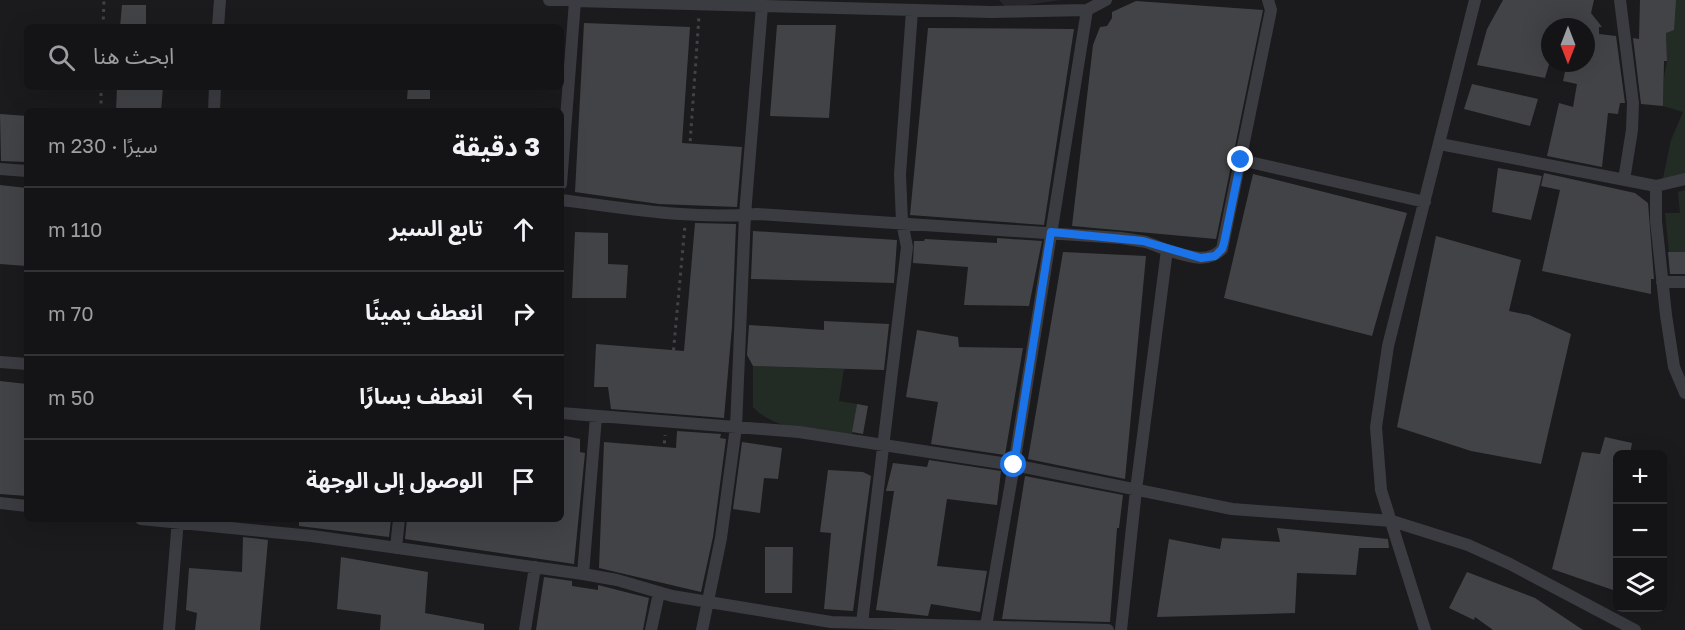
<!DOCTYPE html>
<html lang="ar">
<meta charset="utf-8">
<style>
body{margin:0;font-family:"Golos Text","Noto Sans Arabic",sans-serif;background:#1d1d1f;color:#f1f3f6;direction:rtl}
.controls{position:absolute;right:18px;bottom:18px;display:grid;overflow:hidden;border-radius:9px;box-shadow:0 6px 24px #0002}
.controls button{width:54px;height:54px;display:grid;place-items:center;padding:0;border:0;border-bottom:2px solid #333335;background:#141416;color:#f1f3f6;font:30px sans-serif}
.compass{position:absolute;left:1541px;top:18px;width:54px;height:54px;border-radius:50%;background:#141416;box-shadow:0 6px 24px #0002;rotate:180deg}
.stop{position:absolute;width:18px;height:18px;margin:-14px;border:4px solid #1a73e8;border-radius:50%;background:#fff}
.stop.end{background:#1a73e8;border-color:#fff;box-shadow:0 2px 6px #0008}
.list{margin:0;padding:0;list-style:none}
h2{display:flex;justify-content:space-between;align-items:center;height:78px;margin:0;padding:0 24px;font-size:26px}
h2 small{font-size:20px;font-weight:400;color:#9d9ea1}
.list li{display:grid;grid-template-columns:39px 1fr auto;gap:18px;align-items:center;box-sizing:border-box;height:84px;padding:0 24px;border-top:2px solid #333335}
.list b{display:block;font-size:22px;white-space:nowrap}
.list em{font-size:20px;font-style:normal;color:#9d9ea1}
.icon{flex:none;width:33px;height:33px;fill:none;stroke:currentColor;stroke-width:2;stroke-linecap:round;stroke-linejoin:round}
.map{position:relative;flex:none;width:1685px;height:630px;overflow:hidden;direction:ltr}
.search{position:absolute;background:#141416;box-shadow:0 6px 24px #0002;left:24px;top:24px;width:540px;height:66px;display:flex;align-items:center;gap:15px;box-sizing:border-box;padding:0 21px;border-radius:9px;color:#9d9ea1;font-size:22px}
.panel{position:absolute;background:#141416;box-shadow:0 6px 24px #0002;left:24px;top:108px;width:540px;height:414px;border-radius:9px;direction:rtl}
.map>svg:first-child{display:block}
.built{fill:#27262a}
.green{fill:#222c24}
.building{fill:#424347}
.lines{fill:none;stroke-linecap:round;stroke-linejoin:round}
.path{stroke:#414349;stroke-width:3;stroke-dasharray:3 4.5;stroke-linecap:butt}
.minor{stroke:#3b3c42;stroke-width:12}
.route{stroke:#1a73e8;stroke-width:8}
</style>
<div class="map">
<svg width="1685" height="630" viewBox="0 0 1685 630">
<rect width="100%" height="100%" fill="#1b1b1d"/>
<path class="built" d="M999 0H1061L1006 8Z"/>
<path class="green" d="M1676 0H1685V179L1663 178 1671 140 1683 112 1663 106 1664 77 1667 61 1666 33Z
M1685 190V252H1669L1665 213H1680L1678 192Z
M753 366 844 369 839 401 857 404 852 436C819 431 776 432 753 407Z"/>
<path class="building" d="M1503 0H1594L1591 13 1602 27H1599V34L1616 36 1625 103H1620L1618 114 1608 113 1602 167 1547 156 1559 103 1573 107 1577 84 1563 81 1567 63H1586V27H1550V61L1545 78 1477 65 1487 29Z
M1640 0H1676L1674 30 1666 33 1667 61H1664L1663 106 1641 104 1633 38 1639 39Z
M1136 1 1263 10 1216 239 1072 226 1093 45 1100 27 1107 26 1112 18V12Z
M122 5H146V27H120Z
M584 23 690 27 682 143 742 147 737 207 659 204 575 192Z
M777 25H836L829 118 770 116Z
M928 28 1074 29 1044 225 910 215Z
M1472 84 1538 99 1530 126 1464 109Z
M117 87H163L161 111H116Z
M408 87H430V99H407Z
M0 114 27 116V162L1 161Z
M1498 168 1542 176 1531 220 1492 212Z
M1544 173 1635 193 1648 203 1654 279H1651V294L1542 271 1560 190 1541 186Z
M1253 174 1407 213 1372 336 1224 298Z
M0 185 27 188V266L0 264Z
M695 223 736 224 732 326 724 418 611 409 608 387H594L596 344 684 351Z
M753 231 897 240 894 283 751 279Z
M575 232 608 233V264L628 265 626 298H572Z
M1436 236 1521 260 1509 311 1529 315 1571 334 1541 464 1471 451 1397 427Z
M997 238 1042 241 1029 306 964 305 968 267 913 263 914 241H924L925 239 997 243Z
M1063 252 1146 256 1125 479 1028 459Z
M1668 252H1685V274H1670Z
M824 321 889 324 884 370 753 366 747 355 749 325 824 330Z
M917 330 958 337 959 347 1023 348 1005 455 931 444 938 402 906 397Z
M0 381 27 384V496L0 494Z
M857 404 868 406 863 434 852 432Z
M677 431 721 434 720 438 726 439 713 537 701 592 599 568 604 442 676 448Z
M561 435 580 439V452L585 453 574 564 405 539 407 519H561Z
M1605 437 1632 443 1630 454H1617V566L1613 590 1552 569 1582 452 1600 454Z
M742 442 782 448 778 479 764 478 760 513 733 509Z
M929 460 1001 471 997 505 947 499 937 566 987 571 980 612 931 604 928 616 876 610 894 491H886L893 463 927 467Z
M828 470 863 472 871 476 853 611 824 609 831 533 820 532Z
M1025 476 1123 495 1119 528H1117L1110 622 1002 619Z
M299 519H391L389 537 299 526Z
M1277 528 1388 539 1389 548H1359L1356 575 1297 573 1295 613 1157 617 1169 539 1220 549 1222 538 1280 542Z
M243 537 268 540 260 630H195L197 613 186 610 189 568 242 572Z
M765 547H793L792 593H765Z
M341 557 428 572 425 613 484 624V630H380L381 615 337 609Z
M1467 572 1535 598 1583 630H1493L1475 617 1474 620 1449 608Z
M544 577 572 581V586L598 590V585L649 598 643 630H536Z"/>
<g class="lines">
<path class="path" d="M103 27 104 0
M101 111V87
M686 201 699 16
M668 410 685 225
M654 578 665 435"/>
<path class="minor" d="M549 0H575
M1620 0 1633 103 1632 130 1624 180
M1087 10 1014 465 1232 509 1392 521 1468 545 1510 564 1635 630
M218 27 220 0
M214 111 215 87
M1440 144 1656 186V221L1666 315 1674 367 1685 393
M1241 160 1425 202
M0 169 27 171
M561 184 575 1 991 12 1087 10 1106 0
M1656 186 1685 179
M561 200C626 208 691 220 757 214L1121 238 1146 242 1167 250
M1662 282H1685
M0 362 27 364
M561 413 799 432 1014 465 986 626
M0 503 27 506
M141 519 312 536 583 574 617 580 672 596 831 622 1108 630
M396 548 399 519
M583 574 596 417
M862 623 907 247 902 222 900 174 912 11
M169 630 178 519
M525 630 535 567
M651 630 659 593
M702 630 721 538 736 427 745 215 762 6
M1121 630 1136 490 1167 250C1185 255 1207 265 1222 249L1271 10 1268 0
M1425 630 1381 490 1376 427 1388 346 1475 0"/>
</g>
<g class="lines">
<path class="route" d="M1014 465 1051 232 1143 241 1201 258 1215 256 1222 249 1224 243 1241 160"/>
</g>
</svg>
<div class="controls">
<button>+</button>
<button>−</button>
<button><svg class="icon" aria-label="layers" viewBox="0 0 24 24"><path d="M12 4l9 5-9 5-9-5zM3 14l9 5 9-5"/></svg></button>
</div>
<svg class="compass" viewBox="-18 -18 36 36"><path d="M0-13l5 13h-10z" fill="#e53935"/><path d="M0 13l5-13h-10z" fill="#9d9ea1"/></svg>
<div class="stop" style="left:1014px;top:465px"></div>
<div class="stop end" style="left:1241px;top:160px"></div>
<div class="search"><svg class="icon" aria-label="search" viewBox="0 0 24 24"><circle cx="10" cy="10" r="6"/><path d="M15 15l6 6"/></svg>ابحث هنا</div>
<section class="panel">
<h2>3 دقيقة<small>سيرًا · 230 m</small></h2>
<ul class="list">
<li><svg class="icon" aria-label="ahead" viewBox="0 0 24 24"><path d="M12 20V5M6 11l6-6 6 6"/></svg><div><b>تابع السير</b></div><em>110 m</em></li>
<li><svg class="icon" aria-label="right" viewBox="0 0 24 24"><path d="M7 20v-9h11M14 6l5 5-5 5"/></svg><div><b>انعطف يمينًا</b></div><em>70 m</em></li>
<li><svg class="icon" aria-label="left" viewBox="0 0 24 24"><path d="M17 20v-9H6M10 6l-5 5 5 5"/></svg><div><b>انعطف يسارًا</b></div><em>50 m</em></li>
<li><svg class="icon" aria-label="arrive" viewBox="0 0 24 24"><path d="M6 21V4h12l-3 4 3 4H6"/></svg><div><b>الوصول إلى الوجهة</b></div></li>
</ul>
</section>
</div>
